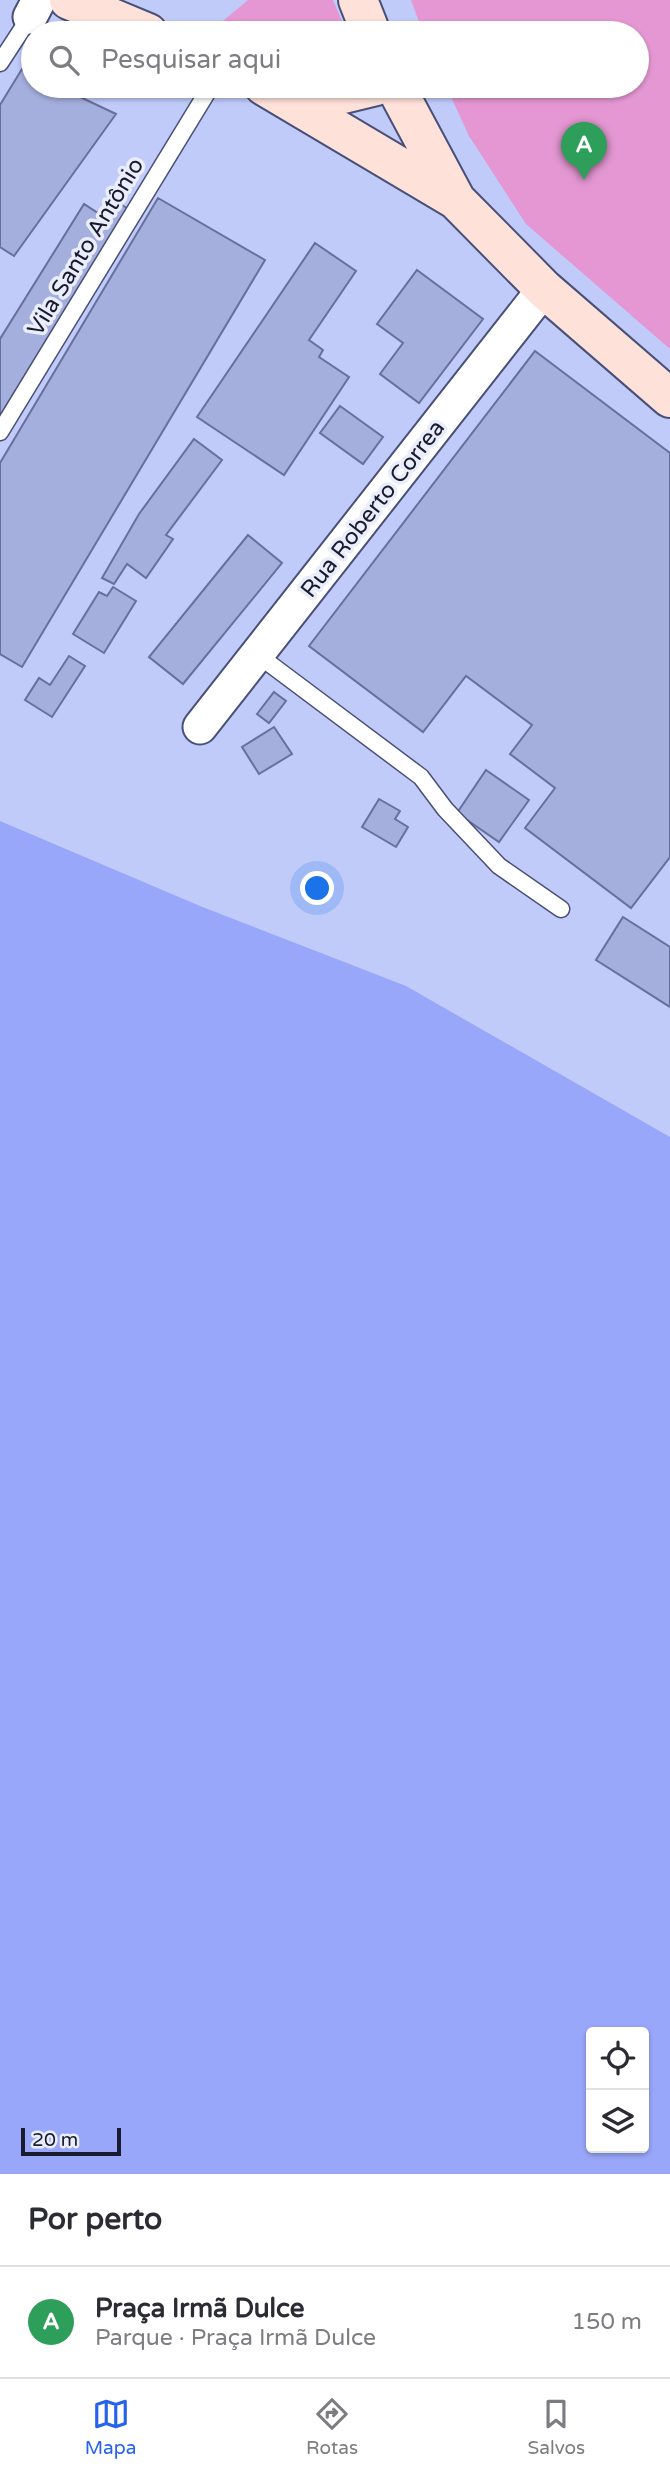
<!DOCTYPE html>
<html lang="pt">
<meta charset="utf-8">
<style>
body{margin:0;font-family:"Varela Round",sans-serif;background:#f2f2f3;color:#2b2b33}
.controls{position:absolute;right:21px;bottom:21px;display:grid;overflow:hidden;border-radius:7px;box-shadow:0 2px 5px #0004}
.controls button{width:63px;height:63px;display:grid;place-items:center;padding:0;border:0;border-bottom:2px solid #e1e1e2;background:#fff;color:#2b2b33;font:35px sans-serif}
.scale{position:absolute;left:21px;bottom:18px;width:100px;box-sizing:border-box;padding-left:7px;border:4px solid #191c2e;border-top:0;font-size:19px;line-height:24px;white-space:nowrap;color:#191c2e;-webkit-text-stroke:5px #eaedfc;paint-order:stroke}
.you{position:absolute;left:318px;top:889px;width:24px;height:24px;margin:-18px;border:5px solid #fff;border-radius:50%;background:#1a73e8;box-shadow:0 0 0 10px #1a73e833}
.badge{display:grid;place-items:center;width:46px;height:46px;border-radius:50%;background:#2563eb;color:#fff;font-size:23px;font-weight:700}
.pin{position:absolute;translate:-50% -58px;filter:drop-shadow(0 2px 4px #0008)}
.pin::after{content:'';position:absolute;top:37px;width:24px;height:21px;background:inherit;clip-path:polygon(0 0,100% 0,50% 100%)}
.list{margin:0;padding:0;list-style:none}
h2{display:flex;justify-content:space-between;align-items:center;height:91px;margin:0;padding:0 28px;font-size:30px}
h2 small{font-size:23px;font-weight:400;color:#7c7c81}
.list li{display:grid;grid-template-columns:46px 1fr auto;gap:21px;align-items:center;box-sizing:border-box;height:112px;padding:0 28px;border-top:2px solid #e1e1e2}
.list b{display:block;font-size:26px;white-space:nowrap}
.list p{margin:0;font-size:23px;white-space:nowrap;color:#7c7c81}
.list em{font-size:23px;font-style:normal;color:#7c7c81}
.icon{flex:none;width:38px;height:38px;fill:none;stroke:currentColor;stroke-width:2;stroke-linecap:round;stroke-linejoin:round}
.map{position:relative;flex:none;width:670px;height:2174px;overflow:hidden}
.search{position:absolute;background:#fff;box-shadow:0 2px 5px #0004;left:21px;right:21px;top:21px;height:77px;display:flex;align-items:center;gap:18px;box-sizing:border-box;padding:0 24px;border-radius:38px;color:#7c7c81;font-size:26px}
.sheet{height:203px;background:#fff}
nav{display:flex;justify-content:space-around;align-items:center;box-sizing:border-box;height:98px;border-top:2px solid #e1e1e2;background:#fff;font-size:19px;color:#7c7c81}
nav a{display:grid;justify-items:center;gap:4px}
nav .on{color:#2563eb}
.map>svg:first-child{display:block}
.green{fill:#e497d2}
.water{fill:#98a7f9;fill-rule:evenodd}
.building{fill:#a5afdd;stroke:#67709a;stroke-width:2}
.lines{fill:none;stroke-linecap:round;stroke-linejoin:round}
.lane-casing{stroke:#485078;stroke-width:19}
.street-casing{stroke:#485078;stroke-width:37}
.secondary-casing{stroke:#485078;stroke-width:42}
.lane{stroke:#fff;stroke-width:16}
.street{stroke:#fff;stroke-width:33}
.secondary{stroke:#fee2da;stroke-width:38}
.labels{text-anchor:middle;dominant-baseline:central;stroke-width:7;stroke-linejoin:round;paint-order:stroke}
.street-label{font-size:23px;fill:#191c2e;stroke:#eaedfc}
</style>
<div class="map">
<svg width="670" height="2174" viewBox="0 0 670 2174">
<rect width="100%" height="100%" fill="#c0cbfa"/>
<path class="green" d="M248 0H333L347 33H216L211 31Z
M411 0H670V349L526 224 469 136 446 86H637V33H423Z"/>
<path class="water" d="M0 821 200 906 406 986 670 1137V2174H0ZM591 2032H644V2148H591Z"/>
<path class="building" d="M22 69 33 74V86H57L116 114 14 256 0 247V105Z
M158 198 265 260 22 667 0 654V463Z
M117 202 130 210 0 418V339L84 204 107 219Z
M315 243 356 271 309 340 323 350 319 357 349 377 284 475 197 417Z
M417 270 483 319 419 403 380 374 403 343 377 324Z
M535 351 670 453V857L631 908 525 828 555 788 510 754 532 725 466 676 423 732 309 646Z
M340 406 383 437 363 464 320 433Z
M194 439 222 460 166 535 173 539 146 578 127 564 114 584 102 578 139 514Z
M248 535 282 563 183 684 149 657Z
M113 587 136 601 104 653 73 634 99 592 107 596Z
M69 656 85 666 52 717 25 700 39 678 50 685Z
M274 692 286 701 269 723 257 714Z
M274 727 292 754 259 774 242 747Z
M486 770 529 800 499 842 457 813Z
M379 799 400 811 395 819 408 827 396 847 362 827Z
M623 917 670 947V1007L596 960Z"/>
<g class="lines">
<g class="lane-casing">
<path id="lane" d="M0 63 30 17
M0 432 211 86
M258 655 421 777 445 809 499 866 561 909"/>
</g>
<g class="street-casing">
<path id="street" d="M30 17 39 0
M200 727 544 289"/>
</g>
<g class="secondary-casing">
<path id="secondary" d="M69 0 148 33
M358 0 371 33
M264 86 456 200
M395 86 456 200 544 289 670 398
M280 94H343L376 86"/>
</g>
<use href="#lane" class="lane"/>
<use href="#street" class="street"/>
<use href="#secondary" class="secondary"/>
</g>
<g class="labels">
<g class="street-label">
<text transform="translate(86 247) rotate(-59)">Vila Santo Antônio</text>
<text transform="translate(373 509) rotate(-52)">Rua Roberto Correa</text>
</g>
</g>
</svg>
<div class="controls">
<button><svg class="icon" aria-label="locate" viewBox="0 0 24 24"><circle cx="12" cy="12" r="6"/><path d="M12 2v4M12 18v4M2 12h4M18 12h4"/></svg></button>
<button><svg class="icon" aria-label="layers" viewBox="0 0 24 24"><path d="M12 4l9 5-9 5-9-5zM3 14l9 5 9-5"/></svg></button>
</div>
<div class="scale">20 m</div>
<div class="you"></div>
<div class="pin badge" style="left:584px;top:180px;background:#2e9e5b">A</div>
<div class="search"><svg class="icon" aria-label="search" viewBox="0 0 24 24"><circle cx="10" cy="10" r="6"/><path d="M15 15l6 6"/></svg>Pesquisar aqui</div>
</div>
<section class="sheet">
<h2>Por perto<small></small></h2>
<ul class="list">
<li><span class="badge" style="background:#2e9e5b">A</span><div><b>Praça Irmã Dulce</b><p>Parque · Praça Irmã Dulce</p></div><em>150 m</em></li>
</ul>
</section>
<nav>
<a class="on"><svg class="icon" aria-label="map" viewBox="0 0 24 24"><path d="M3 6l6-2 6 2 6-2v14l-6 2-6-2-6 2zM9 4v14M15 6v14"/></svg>Mapa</a>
<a><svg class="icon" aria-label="directions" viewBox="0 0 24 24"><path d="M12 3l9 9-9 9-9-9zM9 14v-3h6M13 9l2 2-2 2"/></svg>Rotas</a>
<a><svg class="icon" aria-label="saved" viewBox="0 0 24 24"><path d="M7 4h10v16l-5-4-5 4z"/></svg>Salvos</a>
</nav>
